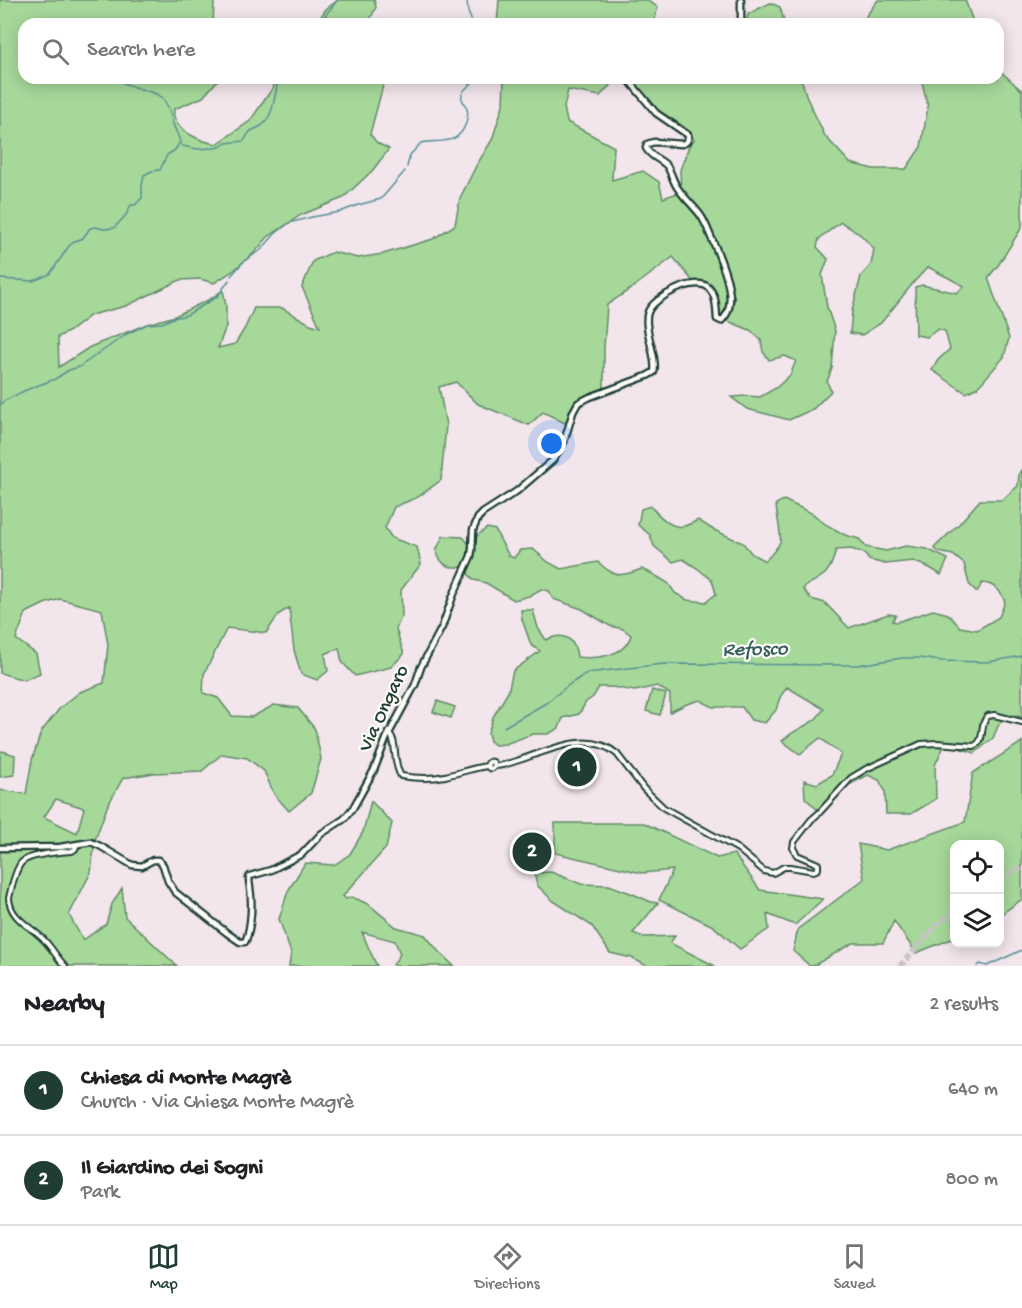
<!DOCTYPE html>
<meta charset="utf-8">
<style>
body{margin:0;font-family:"Gochi Hand",sans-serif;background:#f2f2f2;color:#202124}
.controls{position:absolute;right:18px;bottom:18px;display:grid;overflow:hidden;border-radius:12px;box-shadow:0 3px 15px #0003}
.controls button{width:54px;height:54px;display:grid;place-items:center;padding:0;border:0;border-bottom:2px solid #e0e0e0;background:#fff;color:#202124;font:30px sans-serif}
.you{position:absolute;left:552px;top:444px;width:21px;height:21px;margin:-15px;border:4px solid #fff;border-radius:50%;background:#1a73e8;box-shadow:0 0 0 9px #1a73e833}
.badge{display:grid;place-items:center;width:39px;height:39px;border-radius:50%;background:#1f3d34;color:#fff;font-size:20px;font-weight:700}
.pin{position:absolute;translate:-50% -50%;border:3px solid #fff;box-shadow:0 2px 6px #0006}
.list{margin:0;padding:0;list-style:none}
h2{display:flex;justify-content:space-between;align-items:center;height:78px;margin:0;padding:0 24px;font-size:26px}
h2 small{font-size:20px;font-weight:400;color:#757577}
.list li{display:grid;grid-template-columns:39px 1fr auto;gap:18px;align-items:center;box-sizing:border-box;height:90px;padding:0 24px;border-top:2px solid #e0e0e0}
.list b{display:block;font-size:22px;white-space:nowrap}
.list p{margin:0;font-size:20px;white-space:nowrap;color:#757577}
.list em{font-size:20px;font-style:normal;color:#757577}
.icon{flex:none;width:33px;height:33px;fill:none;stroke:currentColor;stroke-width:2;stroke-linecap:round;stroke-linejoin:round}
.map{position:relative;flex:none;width:1022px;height:966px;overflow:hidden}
.search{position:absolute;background:#fff;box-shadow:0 3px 15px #0003;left:18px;right:18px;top:18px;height:66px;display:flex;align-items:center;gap:15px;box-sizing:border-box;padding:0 21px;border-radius:18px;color:#757577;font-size:22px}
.sheet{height:258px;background:#fff}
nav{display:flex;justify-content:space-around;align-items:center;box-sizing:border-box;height:84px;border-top:2px solid #e0e0e0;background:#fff;font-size:16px;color:#757577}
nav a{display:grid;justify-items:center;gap:3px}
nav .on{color:#1f3d34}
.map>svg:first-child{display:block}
.green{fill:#a6d89a;stroke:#628a67;stroke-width:1.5;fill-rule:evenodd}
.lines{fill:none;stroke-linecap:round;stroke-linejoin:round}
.stream{stroke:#569096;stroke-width:1.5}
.trunk-tunnel{stroke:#c8c3c7;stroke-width:6;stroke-dasharray:6 3;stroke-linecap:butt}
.tertiary-casing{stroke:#1f3d34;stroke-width:8}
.secondary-casing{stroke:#1f3d34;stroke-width:9}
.tertiary{stroke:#fdfcf7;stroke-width:4}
.secondary{stroke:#fdfcf7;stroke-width:4.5}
.labels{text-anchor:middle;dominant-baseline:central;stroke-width:4.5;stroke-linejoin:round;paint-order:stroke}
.street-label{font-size:20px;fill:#1f3d34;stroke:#fdfcf7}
.water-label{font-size:21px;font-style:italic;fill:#36605d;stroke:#fdfcf7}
</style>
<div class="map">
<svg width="1022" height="966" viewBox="0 0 1022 966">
<rect width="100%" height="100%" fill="#f2e5ec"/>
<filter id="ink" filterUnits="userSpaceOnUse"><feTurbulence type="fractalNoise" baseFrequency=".0167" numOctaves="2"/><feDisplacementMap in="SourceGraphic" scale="12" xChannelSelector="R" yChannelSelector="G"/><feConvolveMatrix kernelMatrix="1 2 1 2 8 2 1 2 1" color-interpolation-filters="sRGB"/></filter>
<g filter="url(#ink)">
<path class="green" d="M0 0H217L214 2 213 24H24V78H218L217 81 203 97 174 109C174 112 173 116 175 119 181 133 202 142 217 144L250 121 274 86 269 78H385L370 134 377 143 389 149 372 171 343 198 301 215 268 237 256 251 233 271 214 283 200 279 180 280 126 306 91 315 70 331 58 337 59 367 90 347 147 324 175 316 210 299 223 290 226 306V326L218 348 235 344 245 328 254 308H282L310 324 320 327 302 287 313 261 333 252 358 258 383 254 433 239 455 225 460 198 476 166 492 140 503 105 504 78H617L600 96 568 90 564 107 567 122 614 147 612 180 643 171 659 182 663 198 681 192 680 170 689 146 694 140C688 125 669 119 657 109 646 100 639 89 632 78H658L675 82 682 81 684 78H801L807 98 825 136 850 163 873 169H906L921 147 928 107 921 78H998V69L1021 90 1022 89V227L999 264 988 278 1009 338 1004 357 978 387 966 393 932 370 938 360 950 349 945 331 938 329 927 337 916 335 915 287 922 285 957 293 964 286 928 267 914 282 881 323 862 335 850 333 852 311 861 276 871 265 874 249 861 235 841 222 819 239 817 247 828 259 822 275 827 307 835 331 832 368 827 382 831 391 813 409 789 420 747 409 731 397 746 396 760 397 776 388 790 375 796 361 785 356 769 360 763 352 761 340 750 330 725 320 735 299 722 255 706 217 689 200 698 213 712 240 730 287 728 308 724 317 720 318 717 316C716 302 713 286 696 285L673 257 635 286 607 305 604 348V394C581 402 578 401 571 426L543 412 529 425 478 404 456 382 439 387 446 425 441 480 418 497 394 507 385 528 392 538 417 547 421 564 401 590 402 615 396 629 404 654 391 667 355 676 342 662 339 648 325 654 328 671 317 680 301 674 294 650 289 608 279 614 266 633 227 628 204 674 203 693 218 698 232 716 252 717 274 705 298 708 315 729 321 759 311 793 289 811 274 794 264 771 247 758 222 754 202 771 154 773 123 778 107 807 95 840 91 872 69 915 83 940 106 924 112 904 122 888 125 917 177 966H0V790L26 794 32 760 41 732 60 708 80 692 104 683 108 645 102 610 60 599 44 604 26 613 16 639 36 654 40 673 24 680 0 673ZM56 799 84 808 77 833 44 817Z
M338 0H374L376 7 368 24H316L326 9Z
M499 0H646L658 7 653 24H497Z
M878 0H965L974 24H870L866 16Z
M770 3 780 7 785 24H746L748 14Z
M1022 470V717L1012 715 999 724 993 738 975 753 945 744 935 765 936 799 911 814H886L885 791 879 780 868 775 845 787 821 813 805 798 804 780 817 784 832 775 841 754 820 738 800 754 782 741 792 733 815 720 824 709 787 687 780 697 776 710 765 723 751 720 742 707H713L700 700 687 704 670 712V694L657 686 635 691 612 687H599L593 697 586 702 579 714 563 718 559 728 548 734H533L505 744 495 745 490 741 488 733 493 717 508 692 513 671 540 651 531 645 522 619 521 610H533L538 628 546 640C563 632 575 637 577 657 596 659 625 657 631 635L623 629 610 626 582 609 553 599 549 591 541 589 529 596 514 600 486 583 474 580 462 567C447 568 442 566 436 551L443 536 463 537 468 543 487 528 495 530 509 556 514 558 520 550 533 549 548 562 561 569 598 562C615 578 620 577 642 569L651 573 668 583 675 593 687 600 706 602 716 594 712 580 697 568 683 559 673 562 654 546 650 535 638 525 641 509 650 506C659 515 670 529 684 526 689 525 694 522 698 520L712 529 743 543 752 554 765 561C770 556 777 549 780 542 782 535 776 514 776 504L784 500 813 514 825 524 845 535 859 539 866 547 886 551 906 546 927 549 948 559 941 575 930 568 913 561 885 564 869 560 864 553 851 549 836 550C833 561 830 571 821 577 814 582 808 583 803 589L811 599 825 603 849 628 888 614 896 615 892 621 897 622 933 610 948 614 960 627 977 630 999 617 1005 602C1001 591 995 584 982 583L977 592 969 584 964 564 953 555 939 552 934 548 959 524 980 500H1002L1018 486 1019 474Z
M652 690 666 694 660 715 646 711Z
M437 701 455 707 451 718 433 712Z
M1022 742V899L1000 915V844H954V938L916 953 894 921 883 943H853L813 966H810L793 951 798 929 864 879 858 844 887 850 965 822 973 773Z
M2 751 15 755 14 775 0 777V752Z
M371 801 392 823 386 848 343 896 346 899 352 897 368 904 396 927 425 935 439 952 454 966H394L393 965 400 954 395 941 362 932 369 949 377 966H289L291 953 279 919 288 891 305 863 334 865 350 854 363 832Z
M555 823H644L717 858 734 854 760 890 823 899 795 925 767 914 769 929 740 949 713 926 659 900 673 870 642 873 555 853Z
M551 872 581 884 609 885 633 894 651 902 658 903 633 933 643 937 675 936 670 943 715 966H647L632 958 610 953 592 926 552 900 537 885 534 873Z"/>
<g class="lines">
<path class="stream" d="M467 0 468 12 473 24
M321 24C324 13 332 9 337 0
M110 78 134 87 154 93 163 98 169 109 173 124 182 146 197 149 213 148 220 147 226 143 244 141C252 127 249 133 261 126 273 119 275 94 278 81L281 78
M407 167 410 155 421 143C439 139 458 147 466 123 467 119 469 114 467 109 465 103 459 99 463 92 466 87 473 83 477 78
M231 276 243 262 261 250 275 234 289 223 312 217 340 212 358 205 381 199 405 171
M0 279 33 281 50 274 69 246 75 241 83 238 90 228 96 227 104 229 114 228 126 215 131 205H135L142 198V186L144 175 152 171 160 170 167 155 175 150 180 142
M0 405 4 401 26 390 55 379 69 370 79 367 127 334 147 324 162 323 173 318 187 315 218 296 229 280
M504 727 546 703 570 684 587 673 663 664 858 665 902 658H920L941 661 988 662 1022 656
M977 966 980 964 987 966 1022 950"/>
<path class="trunk-tunnel" d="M1000 879 1022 867
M900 966 938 924 954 911"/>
<g class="tertiary-casing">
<path id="tertiary" d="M389 733C398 742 392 762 401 776 414 778 431 779 445 776 459 773 473 768 487 766
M487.5 765a3.5 3.5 0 1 1 7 0a3.5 3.5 0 1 1-7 0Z
M495 766C501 766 507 764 513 762 545 753 587 728 617 754L644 789 664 808 738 849 764 871 773 873 784 867H790L814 871 818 869V864L797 855 793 848 794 842 811 820 819 813 851 778 866 769 921 744 937 743 974 746C987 740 978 725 988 716L994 715 1022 722
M65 966C57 958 52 948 44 940 31 926 10 919 9 898 11 889 16 868 22 862 31 854 59 852 72 851L75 849 77 844"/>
</g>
<g class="secondary-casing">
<path id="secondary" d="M741 0V24
M669 78 679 80 680 78
M0 848 60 847 91 842 100 846 132 865 142 866 153 860H158L163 865 168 881 175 892 227 933 240 942H245C250 932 252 910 251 898 251 891 249 885 249 878L250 876 271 870 302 854 321 834 344 819 353 808 374 770 387 737 415 685 421 667 442 627 453 596 471 556 472 550 473 530 478 518 483 513 517 491 553 460 564 442 573 412 578 403 590 397 647 376 654 372C658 357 642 327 648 312 654 297 696 275 709 288 717 297 716 309 717 319L721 321C741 305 722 264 715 246 710 236 707 225 701 216 694 206 684 198 677 187 673 181 671 172 667 166 661 159 650 157 646 148L647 144 654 142 682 144C686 143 689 141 688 135L656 113 627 78"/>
</g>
<use href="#tertiary" class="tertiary"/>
<use href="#secondary" class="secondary"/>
</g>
</g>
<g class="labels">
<g class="street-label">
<text transform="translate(385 709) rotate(-65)">Via Ongaro</text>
</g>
<g class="water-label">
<text transform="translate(755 651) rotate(-1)">Refosco</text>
</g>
</g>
</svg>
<div class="controls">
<button><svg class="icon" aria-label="locate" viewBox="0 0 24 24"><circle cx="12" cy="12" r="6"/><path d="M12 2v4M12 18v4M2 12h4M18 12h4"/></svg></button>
<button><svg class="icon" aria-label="layers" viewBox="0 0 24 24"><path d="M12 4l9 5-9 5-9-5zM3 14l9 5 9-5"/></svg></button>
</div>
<div class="you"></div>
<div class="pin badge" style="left:577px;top:767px">1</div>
<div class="pin badge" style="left:532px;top:852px">2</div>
<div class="search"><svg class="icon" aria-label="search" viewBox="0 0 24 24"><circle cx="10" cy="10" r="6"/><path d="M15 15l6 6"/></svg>Search here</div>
</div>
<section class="sheet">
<h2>Nearby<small>2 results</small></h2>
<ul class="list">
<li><span class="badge">1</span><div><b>Chiesa di Monte Magrè</b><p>Church · Via Chiesa Monte Magrè</p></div><em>640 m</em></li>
<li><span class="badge">2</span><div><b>Il Giardino dei Sogni</b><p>Park</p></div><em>800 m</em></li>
</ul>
</section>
<nav>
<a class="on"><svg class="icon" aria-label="map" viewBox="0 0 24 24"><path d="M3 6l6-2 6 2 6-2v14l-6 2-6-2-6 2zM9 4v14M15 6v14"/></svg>Map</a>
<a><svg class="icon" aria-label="directions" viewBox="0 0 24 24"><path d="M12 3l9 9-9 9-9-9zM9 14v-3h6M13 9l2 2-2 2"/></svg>Directions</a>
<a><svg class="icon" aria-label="saved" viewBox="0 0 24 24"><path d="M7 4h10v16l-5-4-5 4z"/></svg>Saved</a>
</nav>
